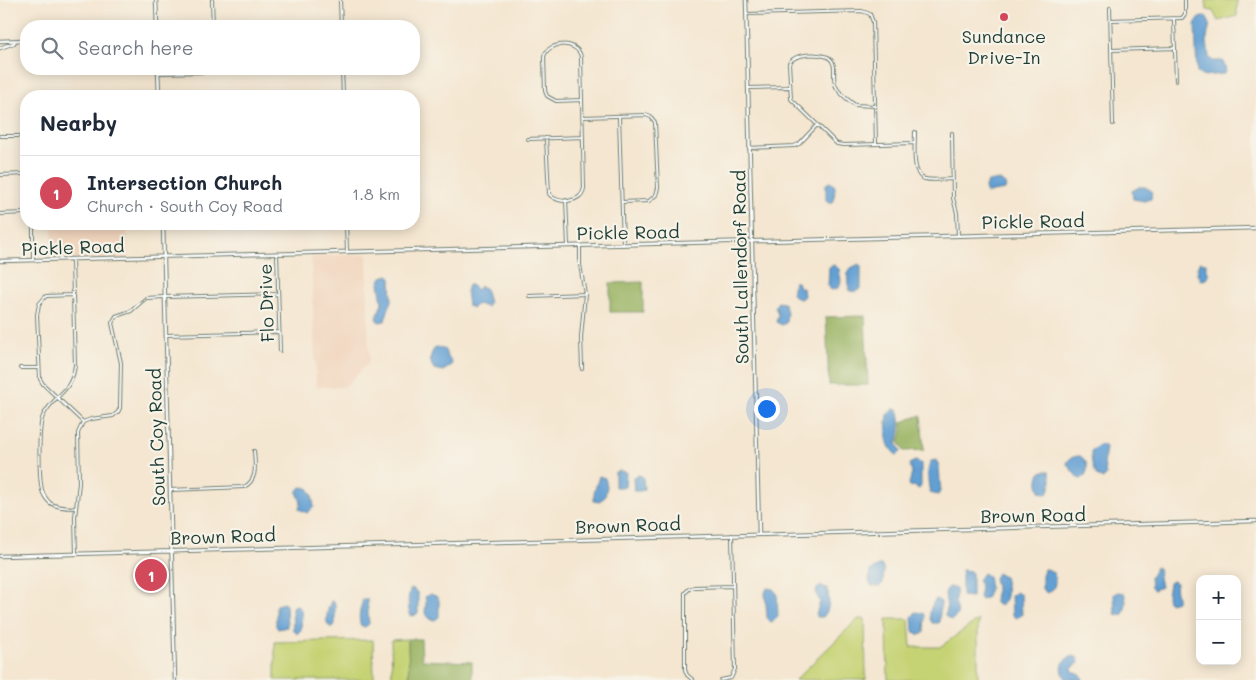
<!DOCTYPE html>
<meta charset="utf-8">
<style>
body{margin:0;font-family:Mali,sans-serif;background:#f6f6f7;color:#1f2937}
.controls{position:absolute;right:15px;bottom:15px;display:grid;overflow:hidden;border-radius:10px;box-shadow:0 2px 12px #0003}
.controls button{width:45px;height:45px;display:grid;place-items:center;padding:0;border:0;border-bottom:1px solid #e0e1e3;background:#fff;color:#1f2937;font:25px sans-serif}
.you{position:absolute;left:766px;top:408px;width:18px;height:18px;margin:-12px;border:4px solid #fff;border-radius:50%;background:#1a73e8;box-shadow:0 0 0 8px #1a73e833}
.badge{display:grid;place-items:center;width:32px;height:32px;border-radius:50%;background:#d1495b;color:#fff;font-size:16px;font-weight:700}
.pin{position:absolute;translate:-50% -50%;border:2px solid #fff;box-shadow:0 1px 5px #0006}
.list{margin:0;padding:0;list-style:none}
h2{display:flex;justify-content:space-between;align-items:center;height:65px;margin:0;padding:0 20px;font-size:21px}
h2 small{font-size:16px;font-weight:400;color:#747a83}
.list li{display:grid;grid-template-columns:32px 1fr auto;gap:15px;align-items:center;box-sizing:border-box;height:75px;padding:0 20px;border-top:1px solid #e0e1e3}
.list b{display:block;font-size:19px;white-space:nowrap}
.list p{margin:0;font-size:16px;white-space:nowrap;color:#747a83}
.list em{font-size:16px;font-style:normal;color:#747a83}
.icon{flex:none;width:28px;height:28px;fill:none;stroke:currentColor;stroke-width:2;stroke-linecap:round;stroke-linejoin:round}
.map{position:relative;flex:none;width:1256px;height:680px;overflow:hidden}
.search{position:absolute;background:#fff;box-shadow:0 2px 12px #0003;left:20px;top:20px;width:400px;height:55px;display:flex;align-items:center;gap:12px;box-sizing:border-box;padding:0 18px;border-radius:20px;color:#747a83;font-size:19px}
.panel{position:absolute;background:#fff;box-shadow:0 2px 12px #0003;left:20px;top:90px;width:400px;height:140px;border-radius:20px}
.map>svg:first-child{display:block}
.built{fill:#f1d5bd}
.green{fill:#c6d375;stroke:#728854}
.forest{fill:#9cb566;stroke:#5e794d}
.water{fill:#629fd3;stroke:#406e84}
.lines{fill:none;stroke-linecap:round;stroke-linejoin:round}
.minor-casing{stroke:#6a786b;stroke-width:4}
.tertiary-casing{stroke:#6a786b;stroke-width:4.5}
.minor{stroke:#fff;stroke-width:2}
.tertiary{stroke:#fff;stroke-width:2.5}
.poi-dot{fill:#d1495b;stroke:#f7f3e8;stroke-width:2}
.labels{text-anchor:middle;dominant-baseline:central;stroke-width:4.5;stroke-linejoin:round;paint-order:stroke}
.poi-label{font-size:18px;fill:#1f3d34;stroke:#f7f3e8}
.street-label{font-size:18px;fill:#1f3d34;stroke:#f7f3e8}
</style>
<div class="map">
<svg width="1256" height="680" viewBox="0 0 1256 680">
<rect width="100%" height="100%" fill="#f7f3e8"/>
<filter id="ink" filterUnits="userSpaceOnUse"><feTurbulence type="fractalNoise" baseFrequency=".02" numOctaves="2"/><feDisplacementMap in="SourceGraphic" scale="10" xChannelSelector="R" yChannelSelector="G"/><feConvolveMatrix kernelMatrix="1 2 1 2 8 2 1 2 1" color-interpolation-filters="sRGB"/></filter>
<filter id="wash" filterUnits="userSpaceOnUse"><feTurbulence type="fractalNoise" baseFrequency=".0096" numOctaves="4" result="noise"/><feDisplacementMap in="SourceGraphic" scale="20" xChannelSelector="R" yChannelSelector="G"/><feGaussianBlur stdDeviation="1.12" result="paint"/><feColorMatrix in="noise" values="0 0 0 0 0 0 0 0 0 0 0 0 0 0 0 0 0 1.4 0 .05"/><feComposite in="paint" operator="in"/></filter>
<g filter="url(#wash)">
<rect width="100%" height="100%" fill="#f4e6d0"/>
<path class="built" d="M52 224H127L128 258 53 260Z
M367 254 369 362 348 384 343 387H316L311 256Z"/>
<path class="green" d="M1206 0H1237V16L1218 21 1213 11 1207 10Z
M858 619H865L866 680H795Z
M887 619H909L911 647H940L978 620V680H888Z
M408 639 409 680H392L391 640Z
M373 640 374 680H275V642Z"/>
<path class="forest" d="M643 282V312H610V283Z
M865 316 868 385H829L826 317Z
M921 415 924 450 904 451 899 442 902 431V422Z
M408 639H421L422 660 472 662V680H409Z"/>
<path class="water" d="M1206 16C1213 25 1207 31 1207 40 1207 46 1209 52 1209 58L1213 61H1223L1226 71 1224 74 1203 76 1197 72 1195 25 1199 18Z
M1000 180 1006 185 1005 190 987 193 986 192 985 187 988 182Z
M830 182 835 186 834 201 829 203 826 200V184Z
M1139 187H1145L1152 191 1151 199 1144 201 1133 199 1132 191Z
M1200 262 1206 263V267L1209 275 1206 279 1201 280C1196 276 1197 267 1200 262Z
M859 264 861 266V288C858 291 854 292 850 291 847 283 846 274 851 268Z
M834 265 839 269 841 281 839 288 832 290 828 287 829 267Z
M388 275 391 277 392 301 388 310 385 321 379 322 376 319 382 303 379 283 382 277Z
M794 282H797L799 287 803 288 804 296 801 299 796 298 792 294Z
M468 285H471L477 290 480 286 485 288 489 303 487 307 477 304 473 308 468 306 466 291Z
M778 302 784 303 787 312 786 323 782 325 776 322 778 315 775 306Z
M436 347 444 348 447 356 452 362 451 366 443 371 434 369C429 362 429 354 436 347Z
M893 409 898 410C902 419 900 434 897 443L901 452 897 455C884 447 886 428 888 415Z
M1099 445H1103L1106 448 1104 462 1106 476 1103 479 1097 476C1092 468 1091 461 1091 451Z
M1080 456C1089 461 1090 473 1081 479L1078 478 1067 464C1068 458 1074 456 1080 456Z
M936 460C941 467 939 481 941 490L938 495 930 493C928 483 926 470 931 461Z
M915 461 921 463V486L919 489 914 486 910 487 909 484 912 473 909 464Z
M620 471 626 472 625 487H615V472Z
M1043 471H1049C1052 477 1052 488 1047 494L1041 492C1037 486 1036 475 1043 471Z
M639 475 643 477 644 489 641 491H634L633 477Z
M599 476 605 478 607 487 605 497 598 502 594 501V493Z
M301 487 308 488 312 495 314 507 307 513 299 509 301 502 297 492Z
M881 565 884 570 883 583 880 586H872L869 582 870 571Z
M1156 567 1159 568V577L1161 587 1154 590 1151 588 1150 578Z
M1044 569C1056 569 1056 580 1054 588L1047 593 1042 589V575Z
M962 570 970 571 972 573V597L962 596Z
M983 573 988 576 990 588 987 597 981 600 979 597 981 588 978 580Z
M997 573 1004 577C1007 587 1009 600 999 606L995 603 996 588 994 578Z
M1172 581 1176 583C1174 590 1178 595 1177 601L1171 603 1168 602 1167 596 1169 583Z
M821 586 827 588C829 598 831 609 823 617H817L816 614 820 602 816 593 817 589Z
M948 587 956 588C957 593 955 596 955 601 955 609 963 614 951 620L945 616 947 609 945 593Z
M767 588 773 589 777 593 778 617 772 622 768 620 767 617 765 593Z
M411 589H414L418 594V613L414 616 410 615C408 608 407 595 411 589Z
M1016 592 1021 595 1022 615 1016 618 1012 615 1011 595Z
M1118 592 1124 593C1127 599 1126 608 1123 614L1120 615 1115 614 1114 594Z
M430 594 436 596 439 600V617L435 620 430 619 425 613 426 602 425 597Z
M363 599H367L369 624 365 627 361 626C357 617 361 608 363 599Z
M936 599 941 602 939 623H932C927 616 931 605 936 599Z
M331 601 334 602 335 604V624L333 627 331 628 327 623C326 614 328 609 331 601Z
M284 603 286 605 287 627 278 629 276 626V605Z
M297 605 302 611 301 630 297 634 293 630 292 609 293 606Z
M916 612 923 613 925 615 924 633 920 635 913 631 912 617Z
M1074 656 1078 658 1079 663 1072 668 1073 671 1082 676 1083 680H1067C1059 671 1061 658 1074 656Z"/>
</g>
<g filter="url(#ink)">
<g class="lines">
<g class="minor-casing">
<path id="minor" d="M212 0 213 26
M340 0 341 26
M1110 8 1113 124
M747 14 862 11 870 14 873 22 876 144
M1174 19 1176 81
M1111 20 1182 18 1185 14V0
M1111 50 1175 48
M342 69 343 96
M158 73 338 69
M749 88 789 87
M875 106 855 105C848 100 837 92 835 84 832 74 838 64 828 57 817 53 796 53 789 63L791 99 837 144 844 145 915 143
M583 117 646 115 651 117 655 122 658 188 656 195 649 201 622 202
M619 117 623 245
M915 132C915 143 911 176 925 179 933 181 944 179 953 179
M952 133 953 198 957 213 958 236
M0 136H19L26 138
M546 138 549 194C558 205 582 203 584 188L581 57C578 40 547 41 544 57L545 91 547 96 556 101 582 100
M528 139 583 137
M749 148 794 146 799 144 817 125
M0 175 26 174
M566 200 568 245
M0 214 26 213
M346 224 347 251
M580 246V265L585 294 581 337 582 369
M277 254 280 351
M72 259 75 365C72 393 54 394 43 416 38 427 39 477 42 490 43 494 46 499 50 503 57 508 68 508 76 508
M33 260V224
M73 295 46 296 39 304 37 315 40 379 43 384 83 422
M529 296 585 294
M165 297 278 294
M166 335 279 332
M20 368H38
M170 490 244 487C258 480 255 465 254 451
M76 553 75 517 79 483 78 433 83 422 91 419 113 416 118 412 120 408 121 363 112 323 116 316 131 311 146 298 164 297
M693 680 687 675 685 670V593L689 589 694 587 733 586
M721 680 731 678 735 669 732 535"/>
</g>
<g class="tertiary-casing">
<path id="tertiary" d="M156 0 157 26
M746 0 759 533
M0 41 26 40
M0 48 14 43 15 41
M158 69 159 96
M163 224 175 680
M0 261 1256 228
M0 556 1256 521"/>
</g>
<use href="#minor" class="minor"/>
<use href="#tertiary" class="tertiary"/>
</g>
</g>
<circle class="poi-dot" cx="1004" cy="17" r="5"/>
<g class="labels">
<g class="poi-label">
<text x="1004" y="36">Sundance<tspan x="1004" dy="21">Drive-In</tspan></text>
</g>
<g class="street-label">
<text transform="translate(1033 221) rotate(-1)">Pickle Road</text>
<text transform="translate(628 232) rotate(-1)">Pickle Road</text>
<text transform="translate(73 247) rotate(-2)">Pickle Road</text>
<text transform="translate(740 267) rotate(-91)">South Lallendorf Road</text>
<text transform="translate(266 303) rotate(-92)">Flo Drive</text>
<text transform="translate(156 437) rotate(-92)">South Coy Road</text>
<text transform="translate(1033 515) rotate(-1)">Brown Road</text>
<text transform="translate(628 525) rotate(-2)">Brown Road</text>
<text transform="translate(223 536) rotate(-2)">Brown Road</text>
</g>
</g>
</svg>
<div class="controls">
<button>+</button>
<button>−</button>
</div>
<div class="you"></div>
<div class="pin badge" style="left:151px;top:575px">1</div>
<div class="search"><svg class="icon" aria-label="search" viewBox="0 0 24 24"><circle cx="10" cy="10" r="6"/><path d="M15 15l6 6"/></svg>Search here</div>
<section class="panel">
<h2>Nearby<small></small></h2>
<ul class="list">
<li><span class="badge">1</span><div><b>Intersection Church</b><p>Church · South Coy Road</p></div><em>1.8 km</em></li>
</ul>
</section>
</div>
